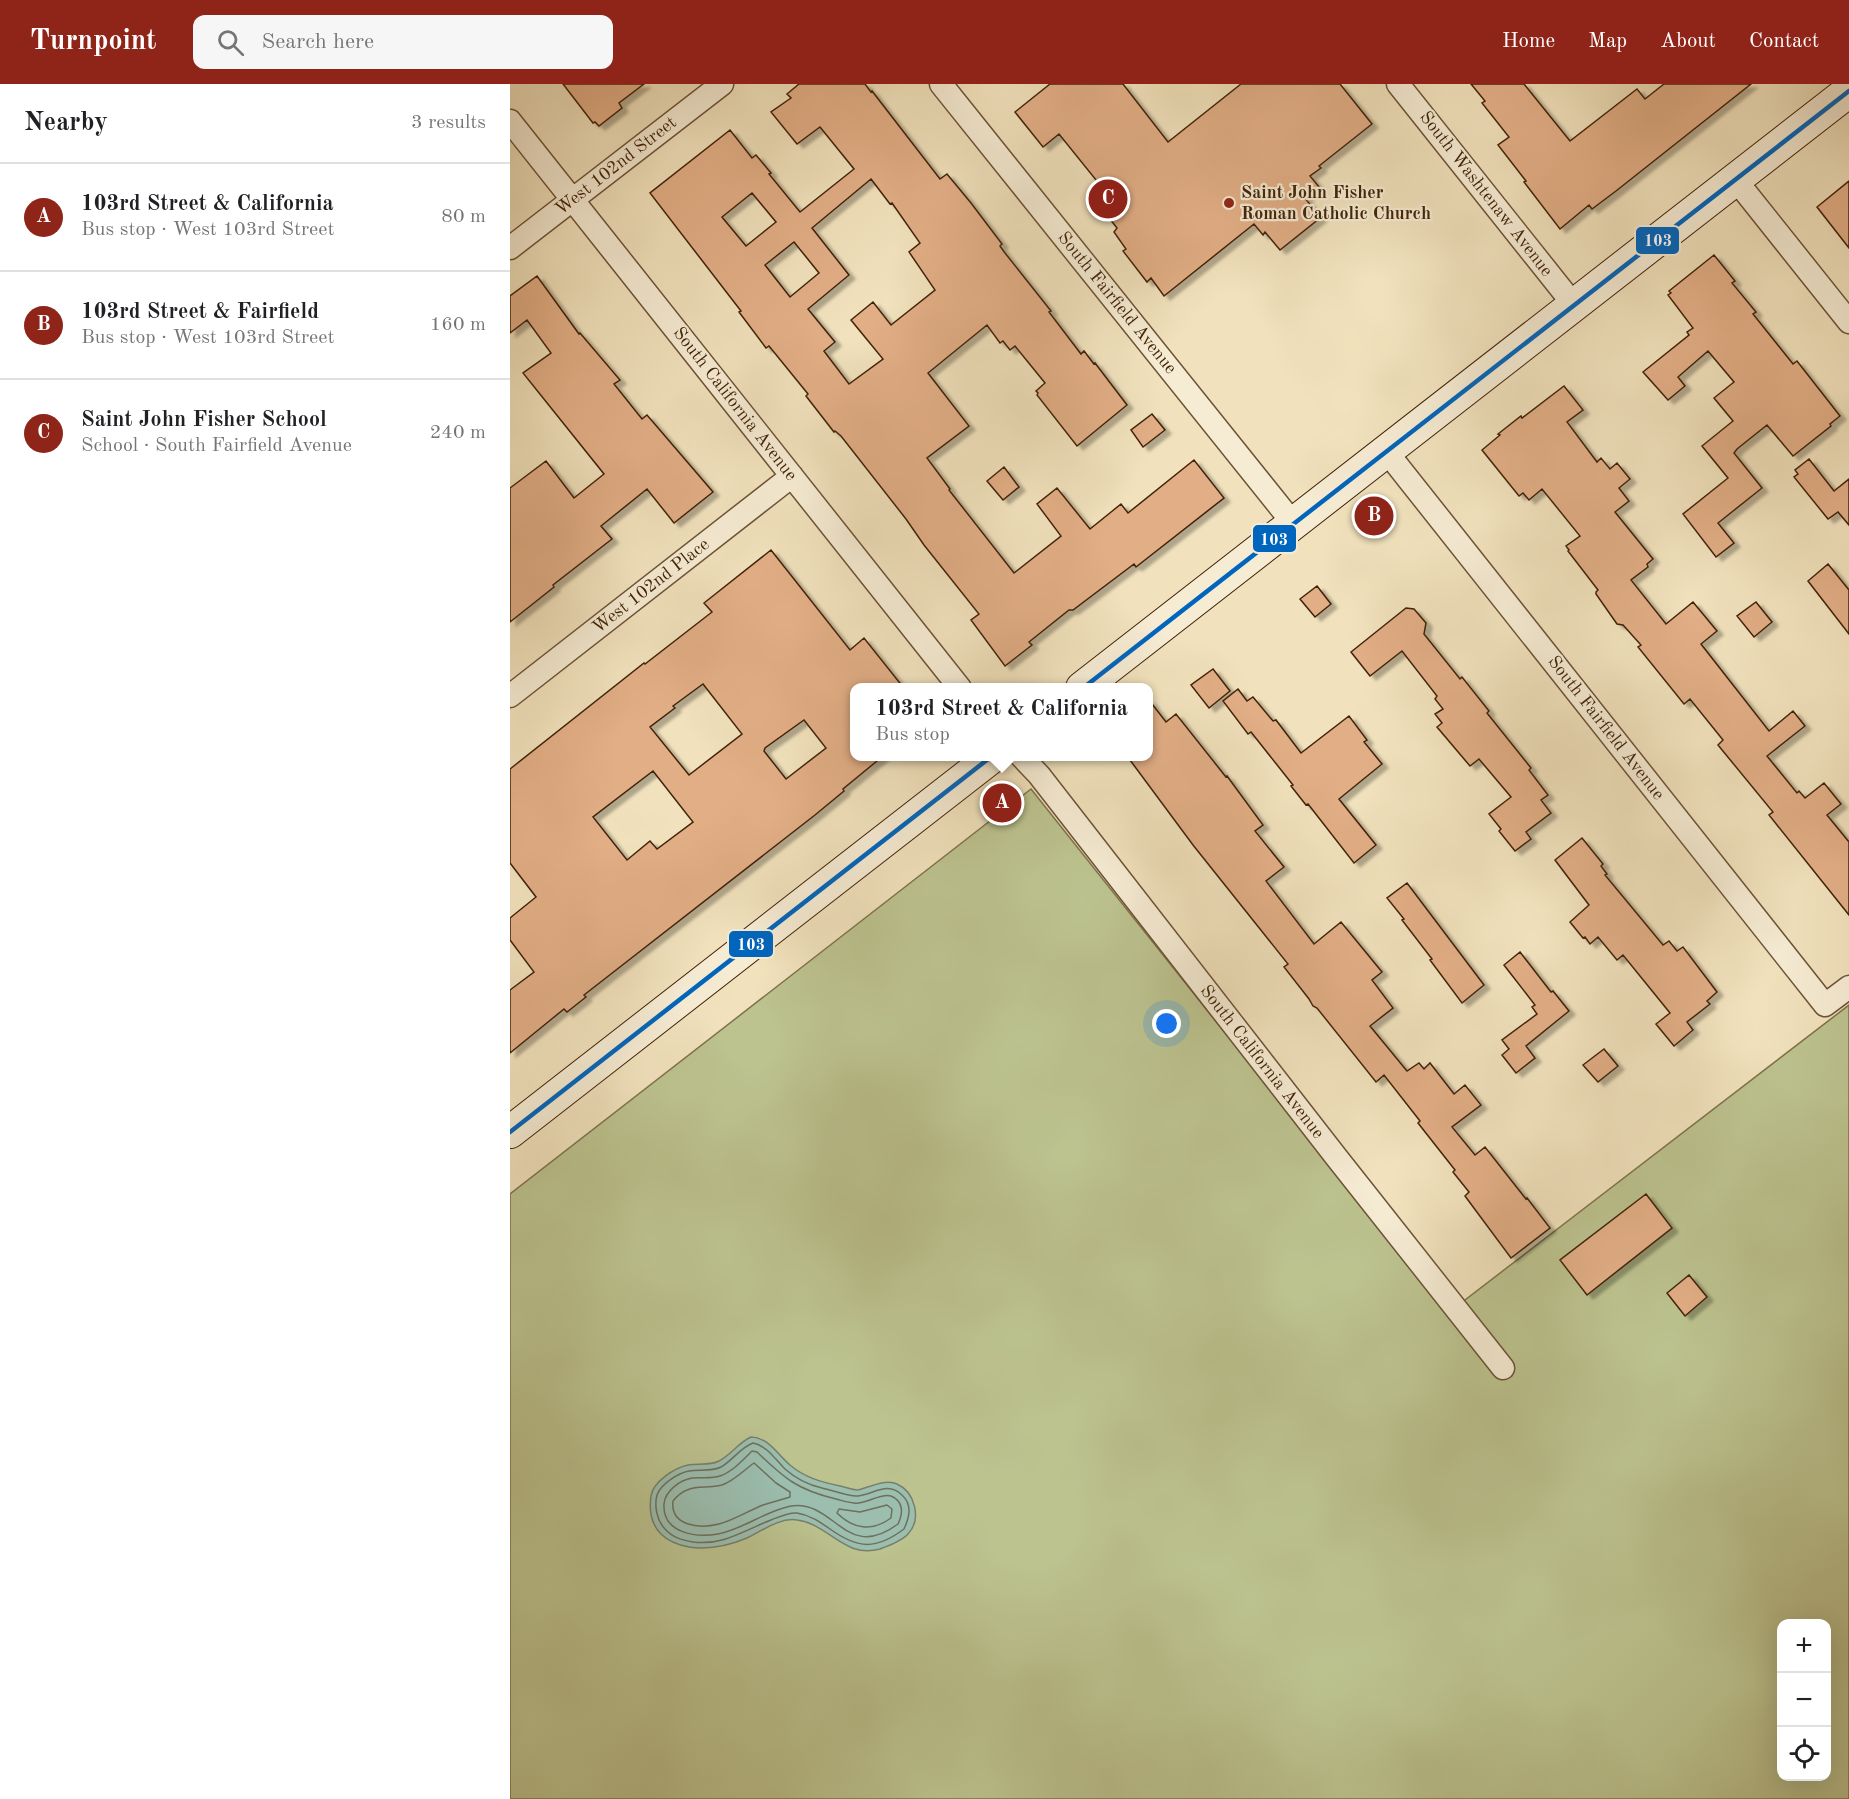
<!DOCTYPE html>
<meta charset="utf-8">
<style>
body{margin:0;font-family:"Old Standard TT",serif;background:#f6f6f6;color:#202124}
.controls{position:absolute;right:18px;bottom:18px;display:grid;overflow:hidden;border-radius:12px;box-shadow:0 6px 24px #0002}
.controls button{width:54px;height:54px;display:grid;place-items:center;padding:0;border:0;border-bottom:2px solid #e0e0e0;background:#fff;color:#202124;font:30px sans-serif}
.you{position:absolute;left:657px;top:940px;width:21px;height:21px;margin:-15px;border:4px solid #fff;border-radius:50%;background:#1a73e8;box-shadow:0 0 0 9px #1a73e833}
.badge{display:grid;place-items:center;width:39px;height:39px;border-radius:50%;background:#8f2418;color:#fff;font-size:20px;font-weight:700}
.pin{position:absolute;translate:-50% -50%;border:3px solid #fff;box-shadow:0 2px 6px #0006}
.popup{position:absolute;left:340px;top:599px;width:303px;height:78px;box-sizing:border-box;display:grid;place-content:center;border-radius:12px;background:#fff;filter:drop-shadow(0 2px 4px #0005);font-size:20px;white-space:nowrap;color:#757577}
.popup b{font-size:22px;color:#202124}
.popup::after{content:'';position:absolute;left:50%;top:100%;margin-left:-12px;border:12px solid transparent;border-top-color:#fff}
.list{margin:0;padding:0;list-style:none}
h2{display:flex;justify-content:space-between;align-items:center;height:78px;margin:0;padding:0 24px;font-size:26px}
h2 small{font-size:20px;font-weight:400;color:#757577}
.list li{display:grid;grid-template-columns:39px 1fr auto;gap:18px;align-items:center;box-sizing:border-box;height:108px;padding:0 24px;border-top:2px solid #e0e0e0}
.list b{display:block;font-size:22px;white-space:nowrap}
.list p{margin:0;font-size:20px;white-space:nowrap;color:#757577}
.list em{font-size:20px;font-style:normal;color:#757577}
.icon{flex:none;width:33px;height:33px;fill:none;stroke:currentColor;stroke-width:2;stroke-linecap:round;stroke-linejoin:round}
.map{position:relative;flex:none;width:1339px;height:1715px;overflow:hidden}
header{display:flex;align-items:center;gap:36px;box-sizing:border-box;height:84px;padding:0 30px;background:#8f2418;color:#fff}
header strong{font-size:28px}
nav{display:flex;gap:33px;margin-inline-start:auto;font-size:21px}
.search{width:420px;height:54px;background:#f6f6f6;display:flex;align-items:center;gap:15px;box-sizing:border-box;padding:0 21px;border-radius:12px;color:#757577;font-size:22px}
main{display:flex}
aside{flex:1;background:#fff}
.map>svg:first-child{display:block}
.green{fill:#bcc38f;stroke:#7e734c;stroke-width:1.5;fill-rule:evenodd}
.water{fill:#9bbeaf;stroke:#77806d;stroke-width:1.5}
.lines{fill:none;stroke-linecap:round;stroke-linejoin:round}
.shore{stroke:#6e705c;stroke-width:1.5}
.building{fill:#e2ae86;stroke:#412309;stroke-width:1.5;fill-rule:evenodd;filter:url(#shadow)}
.street-casing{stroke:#6d5336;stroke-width:25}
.secondary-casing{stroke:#412309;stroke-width:34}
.street{stroke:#f6ecd4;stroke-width:22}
.secondary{stroke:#f6ecd4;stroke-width:32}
.bus-1-casing{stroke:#f6ecd4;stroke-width:9}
.bus-1{stroke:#0065bd;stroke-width:4.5}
.poi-dot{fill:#8f2418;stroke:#f6ecd4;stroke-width:2}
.labels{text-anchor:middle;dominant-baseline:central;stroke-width:4.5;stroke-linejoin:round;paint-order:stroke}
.street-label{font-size:18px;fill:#412309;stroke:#f6ecd4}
.poi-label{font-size:18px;font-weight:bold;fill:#412309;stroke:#f6ecd4;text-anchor:start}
.line-badge{stroke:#f6ecd4;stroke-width:2}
.badge-label{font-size:16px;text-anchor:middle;font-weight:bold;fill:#fff}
</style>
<header>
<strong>Turnpoint</strong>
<div class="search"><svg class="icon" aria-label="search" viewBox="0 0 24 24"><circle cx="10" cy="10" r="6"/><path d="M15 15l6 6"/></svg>Search here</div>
<nav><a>Home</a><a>Map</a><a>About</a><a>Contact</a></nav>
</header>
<main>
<aside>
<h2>Nearby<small>3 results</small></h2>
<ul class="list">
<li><span class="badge">A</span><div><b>103rd Street &amp; California</b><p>Bus stop · West 103rd Street</p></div><em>80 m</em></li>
<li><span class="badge">B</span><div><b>103rd Street &amp; Fairfield</b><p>Bus stop · West 103rd Street</p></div><em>160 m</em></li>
<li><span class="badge">C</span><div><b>Saint John Fisher School</b><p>School · South Fairfield Avenue</p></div><em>240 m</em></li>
</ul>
</aside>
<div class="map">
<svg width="1339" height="1715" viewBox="0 0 1339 1715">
<defs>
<filter id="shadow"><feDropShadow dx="6" dy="4" stdDeviation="1.5" flood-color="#0004"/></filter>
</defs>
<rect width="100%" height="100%" fill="#f1e2bd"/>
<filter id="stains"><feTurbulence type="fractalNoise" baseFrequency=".00333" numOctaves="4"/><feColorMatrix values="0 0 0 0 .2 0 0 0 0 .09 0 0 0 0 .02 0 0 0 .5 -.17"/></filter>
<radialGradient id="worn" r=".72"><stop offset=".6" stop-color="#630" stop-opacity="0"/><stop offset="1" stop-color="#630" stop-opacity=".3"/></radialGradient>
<path class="green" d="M521 705 938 1229 1339 921V1715H0V1110ZM1272 1540H1316V1692H1272Z"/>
<path class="water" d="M241 1353C258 1353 268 1371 280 1381 295 1394 312 1398 330 1402 335 1403 342 1406 348 1406 352 1405 357 1403 361 1402 369 1399 379 1396 387 1400 405 1408 412 1435 398 1450 392 1457 378 1462 370 1465 334 1475 319 1440 287 1436 270 1433 252 1447 237 1454 218 1462 200 1466 179 1463 168 1461 159 1458 151 1450 141 1440 139 1426 141 1412 143 1398 164 1384 178 1381 187 1379 200 1382 209 1377 221 1371 229 1358 241 1353Z"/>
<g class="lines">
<path class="shore" d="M243 1359C256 1361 266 1376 275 1385 285 1394 299 1401 312 1404 321 1406 340 1413 348 1412 364 1410 378 1397 392 1411 403 1421 399 1434 394 1445 366 1466 348 1465 320 1445 310 1438 300 1431 287 1429 279 1428 269 1433 261 1436 235 1446 213 1462 183 1458 172 1456 163 1454 155 1445 147 1437 144 1422 147 1411 151 1400 168 1389 179 1387 189 1385 201 1388 211 1383 222 1377 231 1363 243 1359Z
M242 1367 247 1368C275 1395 288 1406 326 1415 334 1417 342 1420 349 1419 359 1418 372 1409 381 1412 394 1417 393 1430 388 1440 336 1479 324 1415 281 1422 255 1427 234 1445 208 1450 186 1454 152 1449 154 1420 155 1407 170 1396 182 1394 191 1393 201 1395 210 1392 222 1388 233 1376 242 1367Z
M244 1379 266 1399 280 1408V1413C271 1416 262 1418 253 1421 238 1427 224 1436 209 1440 189 1445 160 1442 163 1417 178 1398 193 1406 212 1401 224 1397 234 1386 244 1379Z
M377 1421 382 1425 381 1434C362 1448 343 1445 327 1429L329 1425 350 1428Z"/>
</g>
<path class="building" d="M53 0H134L109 19 112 24 89 42 85 38 83 39Z
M289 0H355L361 8 362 7 430 95 437 90 461 119 492 160 490 162 495 169 541 227 539 228 571 270 574 267 584 280 585 279 617 321 567 362 527 311 528 309 526 307 535 299 505 262 500 266 493 257 490 259 477 241 418 289 459 342 417 374 440 405 439 406 504 489 551 452 527 420 547 404 580 445 611 420 618 429 684 376 714 414 626 483 624 480 563 526H559L519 558 522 561 495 582 461 536 469 530 414 461 396 435 331 352 325 347 324 348 296 312 298 310 259 262 256 264 229 228 231 227 140 109 220 46 242 74 246 71 261 89 259 90 290 128 344 85 310 43 287 60 261 28 281 14 277 10ZM361 95 380 120 382 119 410 159 399 168 425 206 381 241 363 218 341 236 373 275 339 300 314 267 325 258 298 225 339 191 302 144ZM242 109 266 138 236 162 212 133ZM284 158 309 189 280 213 255 181Z
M540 0H613L658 58 731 0H830L862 40 809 82 811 84 800 92 809 103 795 114 810 134 770 166 755 148 753 151 744 140 654 212 641 194 637 198 613 167 616 165 604 148 607 144 588 120 599 112 549 50 533 63 505 28Z
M961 0H1014L1060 57 1127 5 1135 15 1154 0H1241L1106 107 1082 125 1079 121 1050 145 1014 98 1016 97 988 61 999 53 972 19 975 17Z
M1339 97V164L1307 123Z
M1204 171 1225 197 1222 199 1246 228 1243 230 1283 280 1287 277 1330 332 1320 340 1321 342 1283 372 1257 341 1227 365 1224 369 1252 404 1208 439 1224 459 1206 473 1173 430 1218 394 1192 362 1223 337 1204 314 1224 298 1198 267 1168 293 1175 302 1158 316 1133 288 1179 251 1177 248 1183 244 1158 211 1161 209 1159 207Z
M27 192 69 250 70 249 110 296 104 300 132 335 137 331 203 408 164 439 137 405 91 442 102 455 43 501 44 503 0 538V404L36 377 64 414 94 390 13 289 41 269 17 236 0 249V212Z
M1054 302 1073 326 1057 338 1087 378 1091 374 1100 385 1107 379 1120 395 1109 404 1119 417 1105 428 1143 475 1137 480 1138 483 1121 496 1156 540 1183 518 1207 547 1191 560 1259 647 1283 627 1295 642 1257 672 1287 709 1289 707 1295 714 1314 699 1331 720 1317 731 1339 758V831L1259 731 1263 728 1208 661 1213 656 1180 615 1174 620 1128 563 1131 561 1113 541 1107 540 1086 510V508L1088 506 1058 467 1059 466 1056 462 1070 452 1032 405 1019 416 1013 409 1009 412 972 366 990 351 988 350 1011 332 1012 334Z
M642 330 655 346 633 363 621 346Z
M1299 375 1324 407 1339 395V441L1328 428 1318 435 1284 393 1288 390 1285 386Z
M494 383 509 403 493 416 477 397Z
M261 466 340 566 354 554 393 603H345V672H373L333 705 334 707 305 731 74 911 76 913 57 928 54 925 0 969V906L24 888 0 856V834L26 813 0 779V685L134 579 135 580 202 528 194 519ZM193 600 232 650 179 691 140 643 165 624 163 622ZM294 636 316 664 276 695 254 667 255 664ZM143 687 183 738 147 765 140 757 117 776 83 733Z
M1318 480 1339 506V550L1298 497Z
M807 502 821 520 805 533 790 515Z
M1246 518 1262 538 1244 553 1227 532Z
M896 524 904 525 916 539 914 550 950 595 952 593 979 627 977 629 1021 684 1019 686 1038 711 1031 716 1041 729 1016 748 1021 755 1005 767 989 747 991 745 979 730 1001 713 969 675 960 682 927 643 932 639 925 630 933 625 925 615 927 612 892 567 860 592 841 568Z
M703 585 720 607 699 624 681 601Z
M728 605 737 617 743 613 763 637 766 636 791 669 839 632 857 656 854 658 872 680 829 715 866 761 844 779 798 720 796 721 781 702 783 701 741 648 738 650 713 617Z
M639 616 656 638 666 630 716 693 717 692 753 741 745 747 774 783 756 797 804 860 831 838 872 888 862 896 883 924 860 942 897 987 909 979 914 985 920 979 944 1010 955 1001 971 1021 942 1043 965 1071 975 1063 1016 1115 1017 1114 1040 1144 1001 1174 955 1112 959 1108 943 1088 945 1086 908 1039 910 1037 874 991 866 998 807 924 803 922 799 915 774 883 778 880 683 761 617 672H639Z
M1072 754 1093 780 1091 782 1097 790 1095 791 1153 861 1159 857 1167 867 1173 863 1207 908 1197 917 1200 920 1177 938 1183 946 1164 962 1146 940 1160 929 1113 871 1107 876 1088 853 1080 860 1075 853 1073 854 1060 838 1079 821 1045 776Z
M897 799 974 901 952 919 920 876 922 875 892 836 894 835 877 814Z
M1010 868 1041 908 1043 907 1059 927 1016 962 1025 974 1006 989 992 971 999 965 992 956 1027 930 1022 923 1025 921 994 881Z
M1094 965 1108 982 1088 998 1073 981Z
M1136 1110 1162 1144 1077 1211 1050 1176Z
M1179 1191 1197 1213 1175 1232 1157 1209Z"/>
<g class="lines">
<g class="street-casing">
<path id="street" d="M431 0 783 439
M888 0 1064 221
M0 37 450 604
M1225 95 1339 238
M0 164 212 0
M876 367 1315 921 1339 903
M0 612 282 392
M511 672 529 691 827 1074 993 1284"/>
</g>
<g class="secondary-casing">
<path id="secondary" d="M572 604 1339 7
M0 1048 483 672"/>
</g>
<use href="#street" class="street"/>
<use href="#secondary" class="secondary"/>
<g class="bus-1-casing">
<path id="bus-1" d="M573 604 1339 7
M0 1048 482 672"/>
</g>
<use href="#bus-1" class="bus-1"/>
</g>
<circle class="poi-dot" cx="719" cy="119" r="6"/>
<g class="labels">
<g class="street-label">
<text transform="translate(106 82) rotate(-38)">West 102nd Street</text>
<text transform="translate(976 110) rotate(52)">South Washtenaw Avenue</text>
<text transform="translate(607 219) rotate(51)">South Fairfield Avenue</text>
<text transform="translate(225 320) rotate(52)">South California Avenue</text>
<text transform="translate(141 502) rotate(-38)">West 102nd Place</text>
<text transform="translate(1096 644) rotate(52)">South Fairfield Avenue</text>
<text transform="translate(752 978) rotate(52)">South California Avenue</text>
</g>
<g class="poi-label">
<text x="731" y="109">Saint John Fisher<tspan x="731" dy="21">Roman Catholic Church</tspan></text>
</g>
</g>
<g class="line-badge">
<rect x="1125" y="142" width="45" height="29" rx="6" fill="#0065bd"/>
<rect x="742" y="440" width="45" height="29" rx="6" fill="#0065bd"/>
<rect x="218" y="846" width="46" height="28" rx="6" fill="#0065bd"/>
</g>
<g class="badge-label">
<text x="1148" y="162">103</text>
<text x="764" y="461">103</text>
<text x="241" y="866">103</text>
</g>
<rect width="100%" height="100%" filter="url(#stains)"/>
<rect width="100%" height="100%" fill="url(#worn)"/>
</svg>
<div class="controls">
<button>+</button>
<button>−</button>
<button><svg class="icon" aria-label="locate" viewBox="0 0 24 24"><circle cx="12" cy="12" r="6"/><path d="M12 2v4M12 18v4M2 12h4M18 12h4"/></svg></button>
</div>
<div class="you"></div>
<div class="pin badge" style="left:492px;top:719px">A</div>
<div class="popup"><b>103rd Street &amp; California</b>Bus stop</div>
<div class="pin badge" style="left:864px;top:432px">B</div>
<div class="pin badge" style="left:598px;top:115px">C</div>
</div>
</main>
